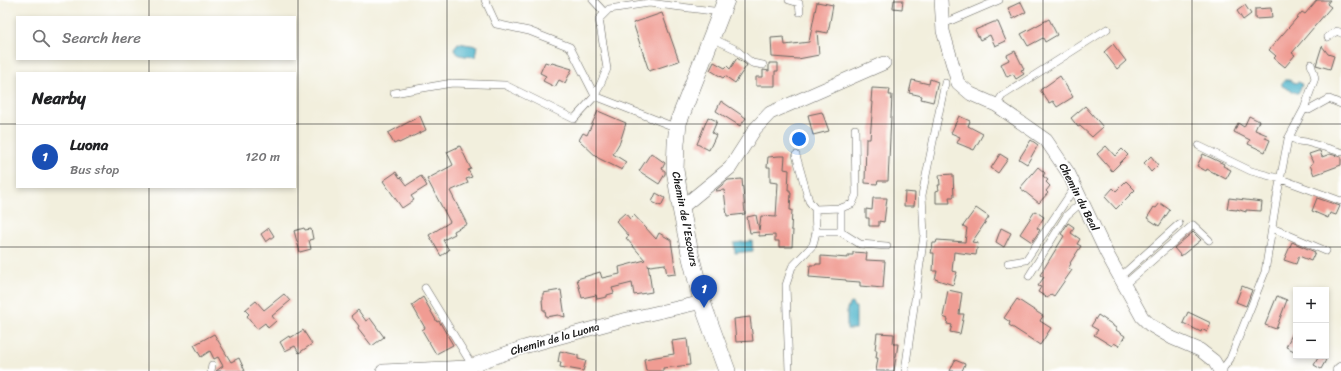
<!DOCTYPE html>
<meta charset="utf-8">
<style>
body{margin:0;font-family:Sriracha,sans-serif;background:#f2f2f2;color:#202124}
.controls{position:absolute;right:12px;bottom:12px;display:grid;overflow:hidden;border-radius:0px;box-shadow:0 2px 6px #0003}
.controls button{width:36px;height:36px;display:grid;place-items:center;padding:0;border:0;border-bottom:1px solid #e0e0e0;background:#fff;color:#202124;font:20px sans-serif}
.you{position:absolute;left:799px;top:139px;width:14px;height:14px;margin:-10px;border:3px solid #fff;border-radius:50%;background:#1a73e8;box-shadow:0 0 0 6px #1a73e833}
.badge{display:grid;place-items:center;width:26px;height:26px;border-radius:50%;background:#d93025;color:#fff;font-size:13px;font-weight:700}
.pin{position:absolute;translate:-50% -33px;filter:drop-shadow(0 1px 2px #0008)}
.pin::after{content:'';position:absolute;top:21px;width:14px;height:12px;background:inherit;clip-path:polygon(0 0,100% 0,50% 100%)}
.list{margin:0;padding:0;list-style:none}
h2{display:flex;justify-content:space-between;align-items:center;height:52px;margin:0;padding:0 16px;font-size:17px}
h2 small{font-size:13px;font-weight:400;color:#757577}
.list li{display:grid;grid-template-columns:26px 1fr auto;gap:12px;align-items:center;box-sizing:border-box;height:64px;padding:0 16px;border-top:1px solid #e0e0e0}
.list b{display:block;font-size:15px;white-space:nowrap}
.list p{margin:0;font-size:13px;white-space:nowrap;color:#757577}
.list em{font-size:13px;font-style:normal;color:#757577}
.icon{flex:none;width:22px;height:22px;fill:none;stroke:currentColor;stroke-width:2;stroke-linecap:round;stroke-linejoin:round}
.map{position:relative;flex:none;width:1341px;height:371px;overflow:hidden}
.search{position:absolute;background:#fff;box-shadow:0 2px 6px #0003;left:16px;top:16px;width:280px;height:44px;display:flex;align-items:center;gap:10px;box-sizing:border-box;padding:0 14px;border-radius:0px;color:#757577;font-size:15px}
.panel{position:absolute;background:#fff;box-shadow:0 2px 6px #0003;left:16px;top:72px;width:280px;height:116px;border-radius:0px}
.map>svg:first-child{display:block}
.water{fill:#4ab2c9;stroke:#336772}
.building{fill:#f09c93}
.lines{fill:none;stroke-linecap:round;stroke-linejoin:round}
.service-casing{stroke:#676660;stroke-width:8}
.minor-casing{stroke:#676660;stroke-width:14}
.tertiary-casing{stroke:#676660;stroke-width:18}
.service{stroke:#fff;stroke-width:7}
.minor{stroke:#fff;stroke-width:13}
.tertiary{stroke:#fff;stroke-width:17}
.grid{fill:none;stroke:#1c1c1c;stroke-width:1;stroke-opacity:0.55}
.labels{text-anchor:middle;dominant-baseline:central;stroke-width:3;stroke-linejoin:round;paint-order:stroke}
.street-label{font-size:11px;fill:#1c1c1c;stroke:#fff}
</style>
<div class="map">
<svg width="1341" height="371" viewBox="0 0 1341 371">
<rect width="100%" height="100%" fill="#fff"/>
<filter id="ink" filterUnits="userSpaceOnUse"><feTurbulence type="fractalNoise" baseFrequency=".025" numOctaves="2"/><feDisplacementMap in="SourceGraphic" scale="8" xChannelSelector="R" yChannelSelector="G"/><feConvolveMatrix kernelMatrix="1 2 1 2 8 2 1 2 1" color-interpolation-filters="sRGB"/></filter>
<filter id="wash" filterUnits="userSpaceOnUse"><feTurbulence type="fractalNoise" baseFrequency=".012" numOctaves="4" result="noise"/><feDisplacementMap in="SourceGraphic" scale="16" xChannelSelector="R" yChannelSelector="G"/><feGaussianBlur stdDeviation="0.9" result="paint"/><feColorMatrix in="noise" values="0 0 0 0 0 0 0 0 0 0 0 0 0 0 0 0 0 1.4 0 .05"/><feComposite in="paint" operator="in"/></filter>
<g filter="url(#wash)">
<rect width="100%" height="100%" fill="#f2efdd"/>
<path class="water" d="M458 43 477 46 475 57C467 56 455 57 454 48Z
M1284 80H1289L1295 83 1298 82 1301 83 1302 86 1298 93H1296L1282 86V83Z
M752 241 753 251 735 253 734 243Z
M851 303 853 304 854 307H856V329H847V308H848L849 304Z"/>
<g id="blocks">
<path class="building" d="M894 0H903L902 9 893 8Z
M1317 0H1330L1327 4 1331 7 1292 53 1295 55 1285 67 1274 58 1276 56 1269 50 1302 12 1305 14Z
M817 2 833 5 828 33 817 31 819 55 798 59 772 57 771 38 784 37 785 45 809 42Z
M1021 2 1026 12 1013 19 1008 8Z
M1245 5 1251 14 1243 20 1237 11Z
M1271 8 1272 18 1255 19V9Z
M662 13 679 61 649 71 633 23Z
M1049 19 1057 35 1045 42 1043 38 1028 46 1021 34Z
M994 22H998L1006 41 995 46 990 35 980 40 975 30Z
M1113 44 1126 61 1117 69 1104 52Z
M1322 46 1328 54 1334 56 1330 69 1316 65Z
M1015 51 1024 69 1021 70 1024 74 1016 79 1013 74 1007 77 1001 64 1009 60 1007 55Z
M737 58 747 65 735 83 725 76 723 78 710 70 714 62 725 68 727 66 730 69Z
M545 62 551 64 552 63 572 69 565 83 559 80 555 87 543 81 546 76 540 73Z
M769 63H778V71H775V86H756V77H763V70L769 71Z
M1060 76 1073 97 1057 107 1053 101 1049 103 1040 90Z
M930 79 938 82 933 102 921 99 922 96 909 93 912 80 929 84Z
M872 88 890 89 889 95H892L888 181H878L877 184 865 183 866 139H870L873 102H871Z
M721 101 746 118 740 126 716 111Z
M1085 106 1103 127 1092 137 1080 126 1078 127 1071 118Z
M598 111 626 123 620 142 613 154 626 162 622 170 598 158 579 140 583 133 587 135Z
M822 112 829 131 813 135 808 115Z
M420 116 426 130 399 143 398 142 394 144 388 133Z
M959 116 970 121 968 126 983 134 974 150 957 143 960 137 951 133Z
M1249 116 1259 121 1255 130 1267 135 1265 138 1270 140 1265 152 1248 144 1250 140 1234 132 1238 123 1244 127Z
M708 117 717 121 712 133 716 135 709 150 697 144Z
M1031 140 1038 145 1027 164 1019 159Z
M460 146 471 169 468 170 472 177 466 179 468 183 450 191 467 224 454 231 455 234 443 240 449 250 441 256 429 235 450 222 427 179 453 165 447 152Z
M1106 146 1115 156 1122 149 1128 155 1112 171 1097 154Z
M1318 151H1320L1322 157 1330 154 1341 157V165L1314 175 1310 165 1313 163 1309 154Z
M651 153 665 163 662 169 665 171V174L659 184 639 171Z
M1000 154 1008 159 998 173 991 168Z
M1203 154 1224 164 1223 166 1231 170 1226 179 1207 169 1206 171 1197 166Z
M779 156H785L784 169 789 170 788 190H790V193H791L790 210H792L791 230H793L792 247H779V241H775V235L759 236V232L750 233 747 217 756 215 759 230 761 216 776 217 778 183 770 182V167H767L768 157Z
M1151 156 1158 165 1151 172 1144 163Z
M1038 167 1045 173 1043 176 1048 180 1046 182 1050 186 1046 191 1048 193 1039 203 1020 188Z
M396 172 400 178 401 177 407 185 421 176 427 186 411 196 414 200 402 208 383 181Z
M953 174 954 197H949L950 203H936V191L939 190 938 185H940L939 175Z
M742 179 745 214 727 216 724 190 716 191V190L728 180Z
M1126 181 1135 190 1116 209 1105 197 1113 188 1116 191Z
M905 192 915 193 914 206H904Z
M656 193 665 198 661 206 652 202Z
M873 198H887L884 222 879 221V226H869V218H866V209L872 210Z
M1229 198 1262 202 1261 211 1246 210V212L1237 209V210L1227 209Z
M1317 198 1340 206 1336 215 1330 213 1328 218 1312 211Z
M1160 203 1170 210 1159 226 1147 218 1154 207 1156 208Z
M976 208 989 217 972 242 978 243 976 255 954 252 952 271 957 272 953 285 935 279 937 271H933L934 253H931L933 243H936L937 240 965 242 967 228 963 226Z
M1035 211 1044 217 1037 228 1040 230 1032 242 1020 234Z
M625 213 630 219 634 215 656 239 659 233 671 240 676 274 667 275 665 264 650 266 648 264 652 292 634 295 632 283 612 288 614 293 607 295V297L597 299 596 295 582 298 577 279 600 272 602 278 620 274 619 267 645 260 626 238 629 236 616 221Z
M1068 223 1074 227 1071 233 1080 239 1077 244 1081 246 1070 263 1071 264 1068 268 1072 270 1054 296 1051 294 1048 298 1038 292 1041 287 1038 286 1044 277 1040 275 1064 236 1061 234Z
M269 228 274 236 266 242 261 234Z
M304 228 305 230 311 229 313 239 309 240 311 249 300 252 294 231Z
M1001 228 1011 233 1004 247 996 242Z
M1193 232 1201 240 1181 256 1174 248Z
M1292 242 1315 252 1311 261 1299 256 1296 264 1284 260Z
M853 252 867 253 866 260 885 261 883 288 860 286V282L846 281V280L809 277 810 265H816V264H821V256L848 258V255H853Z
M1242 286 1252 290 1246 306 1236 302Z
M561 290 565 317 558 315 546 317 545 310H543L542 300H543V293Z
M948 290 962 293 959 314H964L960 334 950 332 952 325 947 324 948 319 943 317Z
M284 294 290 301 272 316 276 321 268 328 265 323 257 329 247 316 249 314 245 310 256 301 264 310Z
M1277 296 1287 300 1276 329 1265 325Z
M423 297 437 322 439 321 453 345 436 354 422 330 425 328 412 305Z
M1017 299 1043 316 1040 321 1051 328 1040 345 1009 325 1010 322 1004 318Z
M358 310 366 321 370 318 384 337 372 346 358 328 359 326 351 316Z
M1188 312 1211 323 1207 332 1202 329 1201 332 1183 323Z
M1098 315 1113 325V326L1116 328V330L1125 336 1119 346 1114 343 1112 346 1094 335 1098 330 1091 326Z
M750 317 753 341 736 342 734 319Z
M1296 326V352L1286 347Z
M303 330 312 344 299 353 295 346 285 351 280 342 289 336 290 338Z
M877 333 894 334 893 344H898L894 371H876L878 358H876L877 350H875Z
M214 334 231 362 239 358 245 371H216L223 366 218 357 214 359 210 351 201 357 194 345Z
M687 339 690 365 663 368V371H646L644 359 674 354 672 341Z
M560 351 578 355V359L586 361 583 371 560 367 561 362H558Z
M1319 356 1326 360 1321 369 1314 365Z
M955 360 965 364 962 371H950Z"/>
</g>
</g>
<g filter="url(#ink)">
<use href="#blocks" fill-opacity="0" stroke="#676660" stroke-width="1"/>
<g class="lines">
<g class="service-casing">
<path id="service" d="M485 0 496 24 529 31 570 47 595 96 607 69 599 19 609 9 649 3 721 12
M593 0 605 13
M789 0 799 3 800 12
M943 24 999 0
M1328 37 1337 31 1341 33
M712 38 735 49 752 63 763 65
M394 93 452 83 505 85 574 119 595 96 677 128
M996 105 1002 96 1107 29
M1304 109 1309 110 1329 99 1341 104
M1290 137 1298 141 1306 142 1341 152
M1199 146 1251 171 1281 179 1341 201
M796 155 809 201 815 209
M841 208V232L860 244 887 246
M1272 228 1326 251
M816 232H841
M1008 263 1026 260 1075 187
M1029 276 1067 215 1082 202
M1120 277 1179 224
M1124 285 1193 225 1209 240
M425 288 472 365
M211 371 212 365
M789 371 786 285 792 267 813 245 816 232 815 209 841 208 852 204 856 195 855 129
M905 371 924 235 922 195 945 83
M1221 371 1230 359 1265 272 1277 196 1288 139 1304 109 1315 78 1311 64"/>
</g>
<g class="minor-casing">
<path id="minor" d="M941 0 943 31 958 83 971 94 996 105 1046 140 1069 174 1106 252 1142 317 1150 325 1172 338 1200 350 1214 361 1220 371
M681 208 730 168 755 129 770 113 884 63
M383 371 467 367 524 347 623 320 703 302
M1339 371 1341 369"/>
</g>
<g class="tertiary-casing">
<path id="tertiary" d="M726 0 678 123 676 144 675 170 681 208 691 258 704 308 727 371"/>
</g>
<use href="#service" class="service"/>
<use href="#minor" class="minor"/>
<use href="#tertiary" class="tertiary"/>
</g>
</g>
<path class="grid" d="M149 0V17M298 0V371M447 0V371M596 0V371M745 0V371M894 0V371M1043 0V371M1192 0V371M149 59V73M0 124H17M295 124H1341M149 187V371M0 247H1341"/>
<g class="labels">
<g class="street-label">
<text transform="translate(1079 197) rotate(63)">Chemin du Beal</text>
<text transform="translate(685 219) rotate(79)">Chemin de l'Escours</text>
<text transform="translate(555 339) rotate(-16)">Chemin de la Luona</text>
</g>
</g>
</svg>
<div class="controls">
<button>+</button>
<button>−</button>
</div>
<div class="you"></div>
<div class="pin badge" style="left:704px;top:308px;background:#1a4fb4">1</div>
<div class="search"><svg class="icon" aria-label="search" viewBox="0 0 24 24"><circle cx="10" cy="10" r="6"/><path d="M15 15l6 6"/></svg>Search here</div>
<section class="panel">
<h2>Nearby<small></small></h2>
<ul class="list">
<li><span class="badge" style="background:#1a4fb4">1</span><div><b>Luona</b><p>Bus stop</p></div><em>120 m</em></li>
</ul>
</section>
</div>
